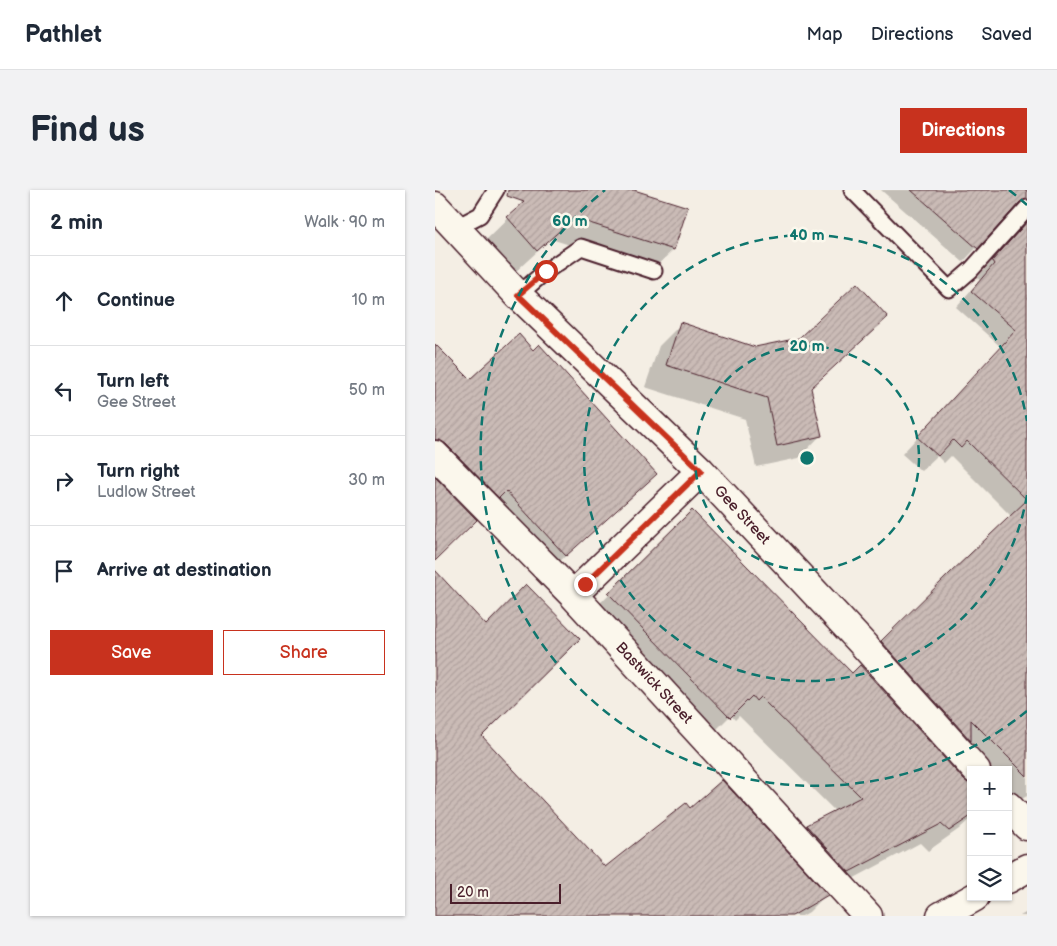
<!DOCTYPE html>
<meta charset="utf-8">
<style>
body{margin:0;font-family:"Balsamiq Sans",sans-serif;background:#f2f2f3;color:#1f2937}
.controls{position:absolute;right:15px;bottom:15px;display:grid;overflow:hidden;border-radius:0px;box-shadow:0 1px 4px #0004}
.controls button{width:45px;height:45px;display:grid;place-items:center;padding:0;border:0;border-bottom:1px solid #e0e1e3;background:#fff;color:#1f2937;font:25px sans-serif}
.scale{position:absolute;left:15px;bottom:12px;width:111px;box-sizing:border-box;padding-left:5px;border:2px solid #4a1f2b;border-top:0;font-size:14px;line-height:18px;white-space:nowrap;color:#4a1f2b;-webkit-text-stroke:4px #fbf7ec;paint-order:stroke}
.stop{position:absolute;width:15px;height:15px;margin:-11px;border:4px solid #c8321e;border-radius:50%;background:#fff}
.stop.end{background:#c8321e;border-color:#fff;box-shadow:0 1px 5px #0008}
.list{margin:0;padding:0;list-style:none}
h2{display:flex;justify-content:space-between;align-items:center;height:65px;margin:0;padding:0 20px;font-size:21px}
h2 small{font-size:16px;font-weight:400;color:#747a83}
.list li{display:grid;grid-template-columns:32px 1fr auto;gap:15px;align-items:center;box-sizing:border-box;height:90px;padding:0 20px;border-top:1px solid #e0e1e3}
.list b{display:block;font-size:19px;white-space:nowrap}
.list p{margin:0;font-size:16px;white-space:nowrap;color:#747a83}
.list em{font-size:16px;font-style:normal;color:#747a83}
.actions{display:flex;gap:10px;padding:15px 20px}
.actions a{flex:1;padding:11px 0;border:1px solid #c8321e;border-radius:0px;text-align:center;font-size:18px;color:#c8321e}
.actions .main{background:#c8321e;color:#fff}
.icon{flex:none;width:28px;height:28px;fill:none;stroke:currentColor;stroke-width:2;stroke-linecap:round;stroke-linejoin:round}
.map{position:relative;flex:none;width:592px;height:726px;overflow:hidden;border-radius:0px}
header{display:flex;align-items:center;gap:30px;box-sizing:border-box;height:70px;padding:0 25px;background:#fff;border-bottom:1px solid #e0e1e3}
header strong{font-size:24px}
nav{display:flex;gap:28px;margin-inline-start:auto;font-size:18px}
.intro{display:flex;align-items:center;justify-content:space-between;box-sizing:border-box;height:120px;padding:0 30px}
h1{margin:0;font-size:35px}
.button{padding:12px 22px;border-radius:0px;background:#c8321e;color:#fff;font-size:18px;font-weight:700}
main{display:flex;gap:30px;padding:0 30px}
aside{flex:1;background:#fff;border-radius:0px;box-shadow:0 1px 4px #0004}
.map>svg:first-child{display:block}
.shadow{fill:#0003}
.building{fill:url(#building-hatch);stroke:#4a1f2b}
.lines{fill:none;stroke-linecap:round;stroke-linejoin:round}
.service-casing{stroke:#4a1f2b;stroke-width:19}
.minor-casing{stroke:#4a1f2b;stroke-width:31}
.primary-casing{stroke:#4a1f2b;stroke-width:31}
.service{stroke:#fbf7ec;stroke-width:15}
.minor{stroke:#fbf7ec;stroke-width:28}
.primary{stroke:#fbf7ec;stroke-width:28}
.route{stroke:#c8321e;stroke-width:6}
.ring{fill:none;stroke:#0f766e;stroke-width:2.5;stroke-dasharray:9 6}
.labels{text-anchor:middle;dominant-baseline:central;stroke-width:5;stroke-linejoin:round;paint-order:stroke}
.street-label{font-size:15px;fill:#4a1f2b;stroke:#fbf7ec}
.centre{fill:#0f766e;stroke:#fbf7ec;stroke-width:2.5}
.ring-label{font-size:15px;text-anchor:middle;font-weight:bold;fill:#0f766e;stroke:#fbf7ec;stroke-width:5;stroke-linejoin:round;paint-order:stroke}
</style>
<header>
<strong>Pathlet</strong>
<nav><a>Map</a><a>Directions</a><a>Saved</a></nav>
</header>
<div class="intro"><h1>Find us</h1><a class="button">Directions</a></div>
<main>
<aside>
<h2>2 min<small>Walk · 90 m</small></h2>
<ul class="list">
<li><svg class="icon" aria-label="ahead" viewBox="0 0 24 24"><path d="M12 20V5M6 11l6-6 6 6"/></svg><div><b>Continue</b></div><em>10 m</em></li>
<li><svg class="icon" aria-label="left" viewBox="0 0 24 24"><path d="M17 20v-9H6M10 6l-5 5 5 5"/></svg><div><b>Turn left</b><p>Gee Street</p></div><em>50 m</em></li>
<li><svg class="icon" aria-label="right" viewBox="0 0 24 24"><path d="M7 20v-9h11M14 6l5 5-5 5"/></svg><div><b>Turn right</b><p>Ludlow Street</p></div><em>30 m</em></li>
<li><svg class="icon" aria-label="arrive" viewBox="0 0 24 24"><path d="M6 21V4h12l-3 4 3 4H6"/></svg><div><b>Arrive at destination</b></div></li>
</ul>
<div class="actions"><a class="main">Save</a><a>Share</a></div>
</aside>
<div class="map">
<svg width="592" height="726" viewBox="0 0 592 726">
<defs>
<pattern id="building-hatch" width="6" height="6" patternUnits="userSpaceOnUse" patternTransform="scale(1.25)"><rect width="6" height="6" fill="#cabbb6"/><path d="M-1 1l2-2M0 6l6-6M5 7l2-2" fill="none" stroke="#afa09d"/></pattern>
</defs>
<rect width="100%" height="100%" fill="#f4eee4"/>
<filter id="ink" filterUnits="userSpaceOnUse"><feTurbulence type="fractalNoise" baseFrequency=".02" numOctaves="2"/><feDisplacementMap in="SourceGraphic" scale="10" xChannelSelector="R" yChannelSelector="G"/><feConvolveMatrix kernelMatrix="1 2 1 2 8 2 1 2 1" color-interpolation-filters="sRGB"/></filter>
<g filter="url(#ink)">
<path class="shadow" d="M84 0H195L251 18 238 60 216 81 116 49 80 82 51 50 87 15Z
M446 0H584L592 8V13L581 23 573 24 528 72Z
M592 22V606L585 610 573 599V580H554L436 462 577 327 516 266 509 273 502 266 486 281 467 264 566 157 521 117 545 90 542 88 583 42 586 36 584 30Z
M246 134 320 158 364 149 385 246 364 268 321 277 310 229 210 197 224 156Z
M0 156 35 191 203 300 113 382 0 277Z
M257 322 536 610V628L524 639 493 661 485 653 393 702 352 656 372 636 400 621 304 526 300 530 296 525 274 547 154 424Z
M0 382 45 546 169 678 255 620 391 705 374 722 367 726H0Z
M592 722V726H585Z"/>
<path class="building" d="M73 0H199L253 17 239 60 139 28 102 61 72 27 89 12 72 6Z
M476 0H592V9L585 12 543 59Z
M592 32V310L532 251 526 258 518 250 503 266 482 247 581 140 536 101 559 74 557 71Z
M422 93 453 127 376 198 387 246 342 256 332 208 231 175 245 132 320 157 364 148Z
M84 144 98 160 104 154 222 284 131 366 71 301 64 308 11 254 5 250H0V154L35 189Z
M0 287 42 330 0 371Z
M592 310V586L536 530V551L446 451 515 383Z
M257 320 417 483 425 475 529 590 536 595V626L514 641 506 634 414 682 371 635 426 607 325 507 321 511 317 506 295 528 173 403Z
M0 380 51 435 91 394 145 449 47 546 170 677 251 613 255 618 287 590 393 705 357 726H0Z"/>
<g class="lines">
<g class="service-casing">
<path id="service" d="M417 0 514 99 536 80 592 18
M20 38 45 25 61 0
M83 105 111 81 146 57 219 81"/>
</g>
<g class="minor-casing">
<path id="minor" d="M0 16 83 105 266 281 425 451 541 580
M0 265 138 405 433 726
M138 405 266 281
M573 616 592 636"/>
</g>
<g class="primary-casing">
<path id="primary" d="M573 689 592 678
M506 726 540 707"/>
</g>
<use href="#service" class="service"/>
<use href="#minor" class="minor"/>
<use href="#primary" class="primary"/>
</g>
</g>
<g class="lines" filter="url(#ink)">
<path class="route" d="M111 81 83 105 266 281 150 394"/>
</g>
<g class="ring">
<circle cx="372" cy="268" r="112"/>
<path d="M592 305A223 223 0 1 1 592 231"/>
<path d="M592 521A335 335 0 1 1 170 0M574 0A335 335 0 0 1 592 15"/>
</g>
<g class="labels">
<g class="street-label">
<text transform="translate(307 325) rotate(47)">Gee Street</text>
<text transform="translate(219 493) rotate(47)">Bastwick Street</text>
</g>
</g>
<circle cx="372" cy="268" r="8" class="centre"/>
<g class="ring-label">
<text x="135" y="36">60 m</text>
<text x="372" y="50">40 m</text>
<text x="372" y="161">20 m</text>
</g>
</svg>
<div class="controls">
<button>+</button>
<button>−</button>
<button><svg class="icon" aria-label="layers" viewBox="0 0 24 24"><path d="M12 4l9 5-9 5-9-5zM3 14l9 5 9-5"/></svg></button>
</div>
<div class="scale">20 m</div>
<div class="stop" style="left:111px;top:81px"></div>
<div class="stop end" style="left:150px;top:394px"></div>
</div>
</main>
